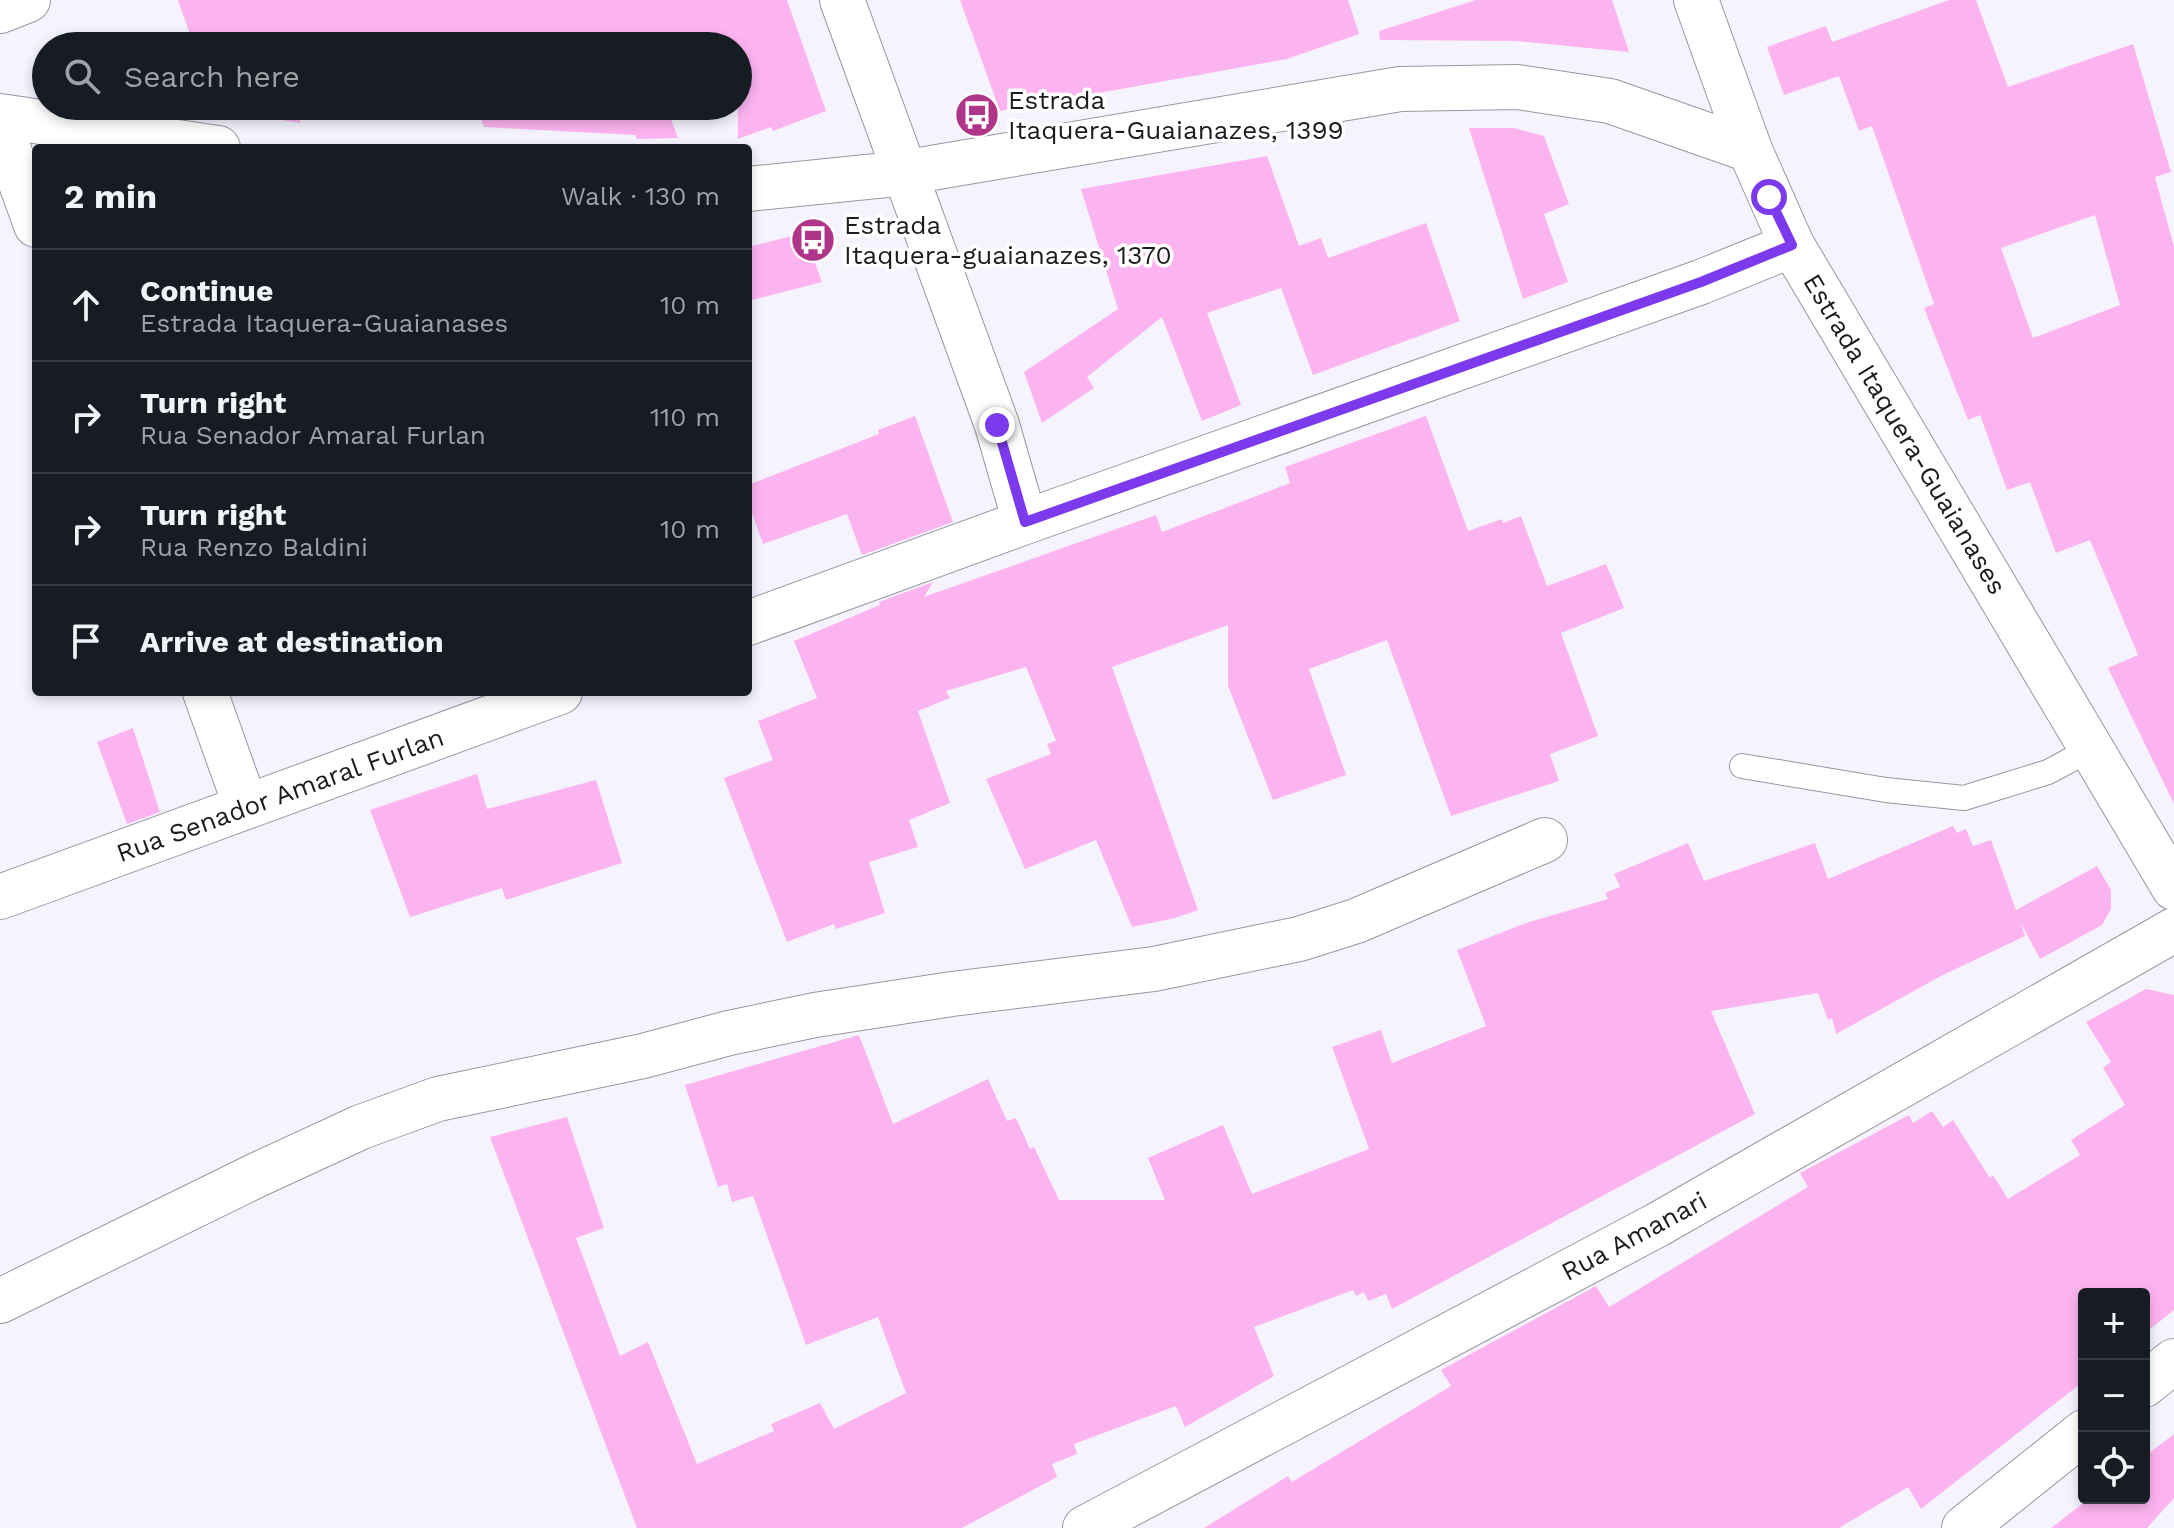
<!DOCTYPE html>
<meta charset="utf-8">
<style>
body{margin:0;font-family:"Work Sans",sans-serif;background:#20242c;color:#f1f3f6}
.controls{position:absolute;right:24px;bottom:24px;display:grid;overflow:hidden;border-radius:8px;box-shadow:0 4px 12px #0003}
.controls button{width:72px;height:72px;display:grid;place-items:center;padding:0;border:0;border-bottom:2px solid #363941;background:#171b24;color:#f1f3f6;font:40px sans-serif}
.stop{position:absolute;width:24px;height:24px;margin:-18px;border:6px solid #7c3aed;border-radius:50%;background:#fff}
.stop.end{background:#7c3aed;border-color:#fff;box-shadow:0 2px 8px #0008}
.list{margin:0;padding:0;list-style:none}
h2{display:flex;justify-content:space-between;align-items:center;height:104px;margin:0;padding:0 32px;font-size:34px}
h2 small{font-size:26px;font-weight:400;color:#9ea1a6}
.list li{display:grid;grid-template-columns:52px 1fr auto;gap:24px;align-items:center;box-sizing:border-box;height:112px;padding:0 32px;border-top:2px solid #363941}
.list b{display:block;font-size:30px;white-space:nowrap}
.list p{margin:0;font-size:26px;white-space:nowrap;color:#9ea1a6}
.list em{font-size:26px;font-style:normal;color:#9ea1a6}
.icon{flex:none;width:44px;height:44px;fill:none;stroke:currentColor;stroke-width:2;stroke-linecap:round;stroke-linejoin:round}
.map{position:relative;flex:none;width:2174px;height:1528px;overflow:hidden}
.search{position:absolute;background:#171b24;box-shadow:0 4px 12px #0003;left:32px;top:32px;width:720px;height:88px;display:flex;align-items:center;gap:20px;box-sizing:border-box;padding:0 28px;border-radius:44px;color:#9ea1a6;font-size:30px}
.panel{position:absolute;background:#171b24;box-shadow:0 4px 12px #0003;left:32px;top:144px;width:720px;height:552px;border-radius:8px}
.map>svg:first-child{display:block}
.building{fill:#fcb4f0;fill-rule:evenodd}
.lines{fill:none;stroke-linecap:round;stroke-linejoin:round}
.lane-casing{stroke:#9897a1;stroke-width:26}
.street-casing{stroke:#9897a1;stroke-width:46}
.secondary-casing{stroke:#9897a1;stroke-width:46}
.lane{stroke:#fff;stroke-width:24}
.street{stroke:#fff;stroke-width:44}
.secondary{stroke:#fff;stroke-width:44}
.route{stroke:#7c3aed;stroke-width:10}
.labels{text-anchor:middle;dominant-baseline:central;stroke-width:7;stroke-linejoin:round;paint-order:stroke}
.poi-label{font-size:26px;fill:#1c1c20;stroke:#fff;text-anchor:start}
.street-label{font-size:26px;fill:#1c1c20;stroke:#fff}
</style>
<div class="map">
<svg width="2174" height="1528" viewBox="0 0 2174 1528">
<rect width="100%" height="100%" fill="#f5f4fe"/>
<path class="building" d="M178 0H787L826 111 773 131 771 127 738 139V46H194Z
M960 0H1348L1359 34 1287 59 1000 111Z
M1476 0H1612L1629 52 1517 41 1380 40 1379 31Z
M1949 0H1976L2008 87 2133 44 2171 172 2155 177 2174 247V804L2108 668 2138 655 2090 540 2056 553 2030 482 2007 490 1980 415 1968 420 1924 308 1934 304 1872 126 1859 131 1839 76 1784 95 1767 47 1826 26 1832 42ZM2095 215 2120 305 2033 338 2001 248Z
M216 106H295L301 123 217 110Z
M392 106H438L397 120Z
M476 106H666L678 138 637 139 635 135 484 127Z
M1469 128H1514L1544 136 1569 204 1544 214 1568 282 1523 299Z
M1267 156 1299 246 1321 238 1328 258 1426 223 1460 321 1313 375 1281 288 1207 313 1241 405 1202 421 1162 317 1087 377 1094 388 1042 423 1024 372 1118 309 1081 189Z
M804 233 822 282 748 301V247Z
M915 416 953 522 862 555 847 514 763 544 748 502V485L879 434 878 430Z
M1426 416 1468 531 1502 519 1503 523 1521 516 1547 586 1606 564 1624 608 1561 633 1598 736 1550 754 1559 781 1451 816 1387 640 1309 669 1346 775 1273 800 1228 686V625L1112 667 1198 910 1175 918 1132 927 1096 840 1025 869 986 779 1051 754 1047 744 1056 741 1026 667 946 691 950 698 918 711 950 803 909 820 918 847 869 862 885 913 836 929 834 924 787 942 724 778 773 760 758 721 817 698 794 641 880 605 879 602 933 582 924 597 1156 515 1162 532 1290 483 1285 467Z
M133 728 160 812 127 824 97 742Z
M477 774 487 809 596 780 622 863 506 900 502 888 410 917 370 810Z
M1953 826 1957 833 1966 829 1973 846 1991 840 2016 910 2097 866 2111 890V909L2102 925 2040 959 2021 923 2025 936 1941 976 1836 1034 1832 1018 1828 1020 1818 993 1711 1011 1755 1114 1392 1309 1386 1294 1368 1301 1364 1292 1356 1296 1353 1290 1254 1327 1274 1376 1185 1427 1176 1406 1074 1444 1077 1454 1052 1464 1057 1477 962 1528H637L490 1137 567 1117 604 1228 576 1238 620 1356 648 1342 697 1464 774 1431 771 1424 820 1403 834 1429 906 1393 878 1317 806 1345 753 1196 732 1202 727 1184 718 1187 685 1085 859 1035 893 1124 988 1079 1007 1121 1016 1118 1030 1149 1034 1147 1059 1200H1165L1148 1158 1223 1125 1252 1194 1369 1149 1332 1047 1381 1030 1392 1063 1486 1026 1457 950 1526 923 1608 899 1605 893 1620 887 1614 874 1688 843 1704 881 1815 843 1828 879Z
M2146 989 2174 995V1310L2144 1334V1294H2084V1381L1921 1509 1908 1487 1839 1528H1204L1288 1476 1292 1482 1451 1386 1441 1370 1596 1286 1609 1307 1808 1187 1800 1173 1909 1115 1913 1123 1932 1111 1943 1127 1953 1120 1990 1178 1993 1175 2008 1199 2080 1155 2071 1140 2125 1105 2103 1068 2111 1062 2086 1022Z
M2174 1434V1498L2147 1528H2051L2090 1498H2144V1457Z"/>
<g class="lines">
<g class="lane-casing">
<path id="lane" d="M1742 766 1886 790 1964 798 2048 772 2091 749"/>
</g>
<g class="street-casing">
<path id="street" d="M842 0 997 425 1025 522
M0 11 28 0
M0 125 36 225
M748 623 1025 522 1701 282 1792 245
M205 692 246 807
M0 897 560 692
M0 1301 259 1174 361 1127 438 1099 643 1056 729 1033 815 1015 952 994 1154 969 1299 939 1356 921 1545 840
M2144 1385 2174 1361
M1085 1528 1657 1225 2174 930
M1964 1528 2084 1432"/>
</g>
<g class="secondary-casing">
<path id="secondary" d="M1696 0 1750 150 1792 245 2174 888
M0 116 218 148
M748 189 896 174 1400 89 1517 87 1610 101 1750 150"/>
</g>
<use href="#lane" class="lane"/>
<use href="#street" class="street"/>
<use href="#secondary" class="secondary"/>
</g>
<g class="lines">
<path class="route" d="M997 425 1025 522 1701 282 1792 245 1769 197"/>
</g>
<defs>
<g id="bus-disc" transform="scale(2.3)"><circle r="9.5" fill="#af3588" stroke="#fff"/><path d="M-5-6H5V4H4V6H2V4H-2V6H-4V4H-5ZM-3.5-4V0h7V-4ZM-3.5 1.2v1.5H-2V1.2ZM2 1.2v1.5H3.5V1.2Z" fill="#fff"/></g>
</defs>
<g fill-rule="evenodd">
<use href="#bus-disc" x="977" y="115"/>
<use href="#bus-disc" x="813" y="240"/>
</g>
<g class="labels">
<g class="poi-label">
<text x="1008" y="100">Estrada<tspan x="1008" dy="30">Itaquera-Guaianazes, 1399</tspan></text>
<text x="844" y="225">Estrada<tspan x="844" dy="30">Itaquera-guaianazes, 1370</tspan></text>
</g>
<g class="street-label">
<text transform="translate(1905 434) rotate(59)">Estrada Itaquera-Guaianases</text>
<text transform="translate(280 795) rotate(-20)">Rua Senador Amaral Furlan</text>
<text transform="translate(1634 1236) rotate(-28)">Rua Amanari</text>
</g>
</g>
</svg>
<div class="controls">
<button>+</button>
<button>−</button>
<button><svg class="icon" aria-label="locate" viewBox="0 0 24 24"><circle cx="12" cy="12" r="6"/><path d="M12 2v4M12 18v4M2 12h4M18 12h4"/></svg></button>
</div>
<div class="stop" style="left:1769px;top:197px"></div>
<div class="stop end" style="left:997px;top:425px"></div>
<div class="search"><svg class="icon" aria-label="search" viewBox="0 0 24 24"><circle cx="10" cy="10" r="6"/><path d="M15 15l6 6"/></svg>Search here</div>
<section class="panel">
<h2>2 min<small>Walk · 130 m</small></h2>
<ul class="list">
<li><svg class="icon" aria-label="ahead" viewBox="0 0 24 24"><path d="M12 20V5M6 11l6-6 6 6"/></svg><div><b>Continue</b><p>Estrada Itaquera-Guaianases</p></div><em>10 m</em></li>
<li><svg class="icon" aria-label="right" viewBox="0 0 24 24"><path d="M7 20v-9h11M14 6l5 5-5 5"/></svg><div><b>Turn right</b><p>Rua Senador Amaral Furlan</p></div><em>110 m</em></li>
<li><svg class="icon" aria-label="right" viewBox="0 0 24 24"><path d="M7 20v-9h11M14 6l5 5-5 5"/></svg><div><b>Turn right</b><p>Rua Renzo Baldini</p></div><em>10 m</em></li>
<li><svg class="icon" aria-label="arrive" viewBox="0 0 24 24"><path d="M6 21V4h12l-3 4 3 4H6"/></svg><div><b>Arrive at destination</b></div></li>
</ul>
</section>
</div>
